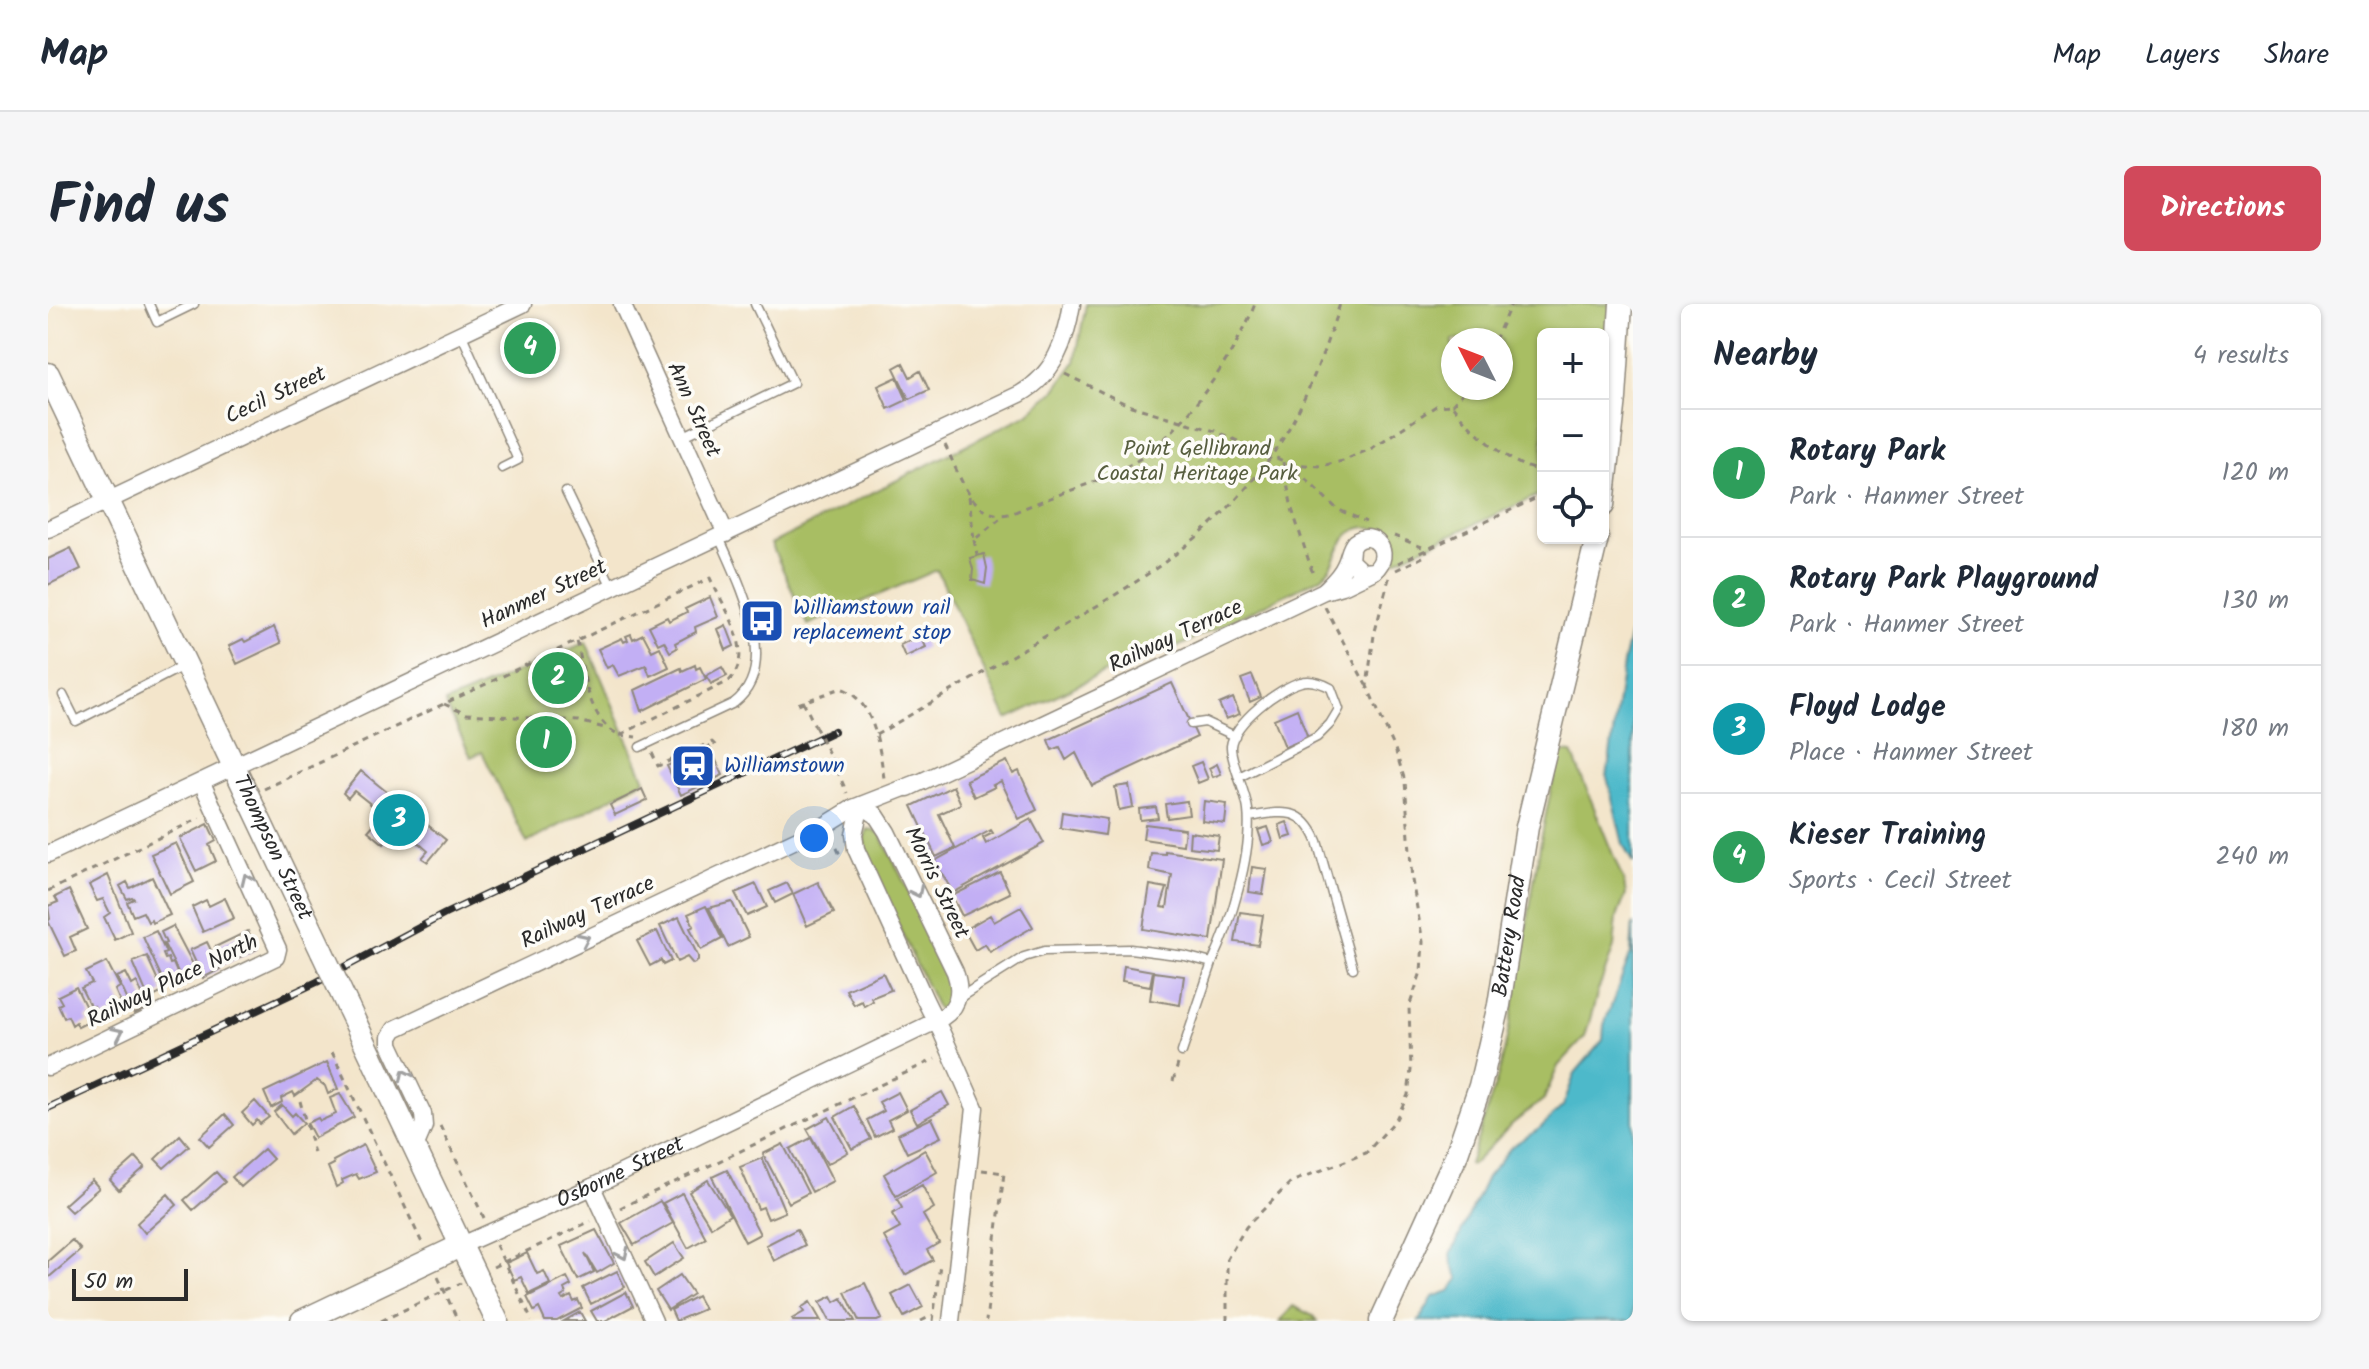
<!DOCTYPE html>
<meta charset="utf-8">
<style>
body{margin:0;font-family:Kalam,sans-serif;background:#f6f6f7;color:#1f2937}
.controls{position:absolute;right:24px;top:24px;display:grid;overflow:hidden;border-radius:12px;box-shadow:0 2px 6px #0004}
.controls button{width:72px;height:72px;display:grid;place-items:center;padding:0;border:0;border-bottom:2px solid #e0e1e3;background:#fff;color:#1f2937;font:40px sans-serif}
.compass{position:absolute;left:1393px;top:24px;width:72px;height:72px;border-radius:50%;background:#fff;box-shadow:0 2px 6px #0004;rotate:312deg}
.scale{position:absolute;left:24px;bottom:20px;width:116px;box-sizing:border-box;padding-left:8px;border:4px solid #2b2b2b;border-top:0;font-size:22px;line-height:28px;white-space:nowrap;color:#2b2b2b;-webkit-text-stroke:6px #fdfcf7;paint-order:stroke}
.you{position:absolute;left:766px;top:534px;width:28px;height:28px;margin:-20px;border:6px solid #fff;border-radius:50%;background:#1a73e8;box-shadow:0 0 0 12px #1a73e833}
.badge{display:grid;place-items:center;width:52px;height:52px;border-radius:50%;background:#d1495b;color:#fff;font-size:26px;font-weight:700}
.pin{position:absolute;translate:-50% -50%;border:4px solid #fff;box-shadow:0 2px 8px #0006}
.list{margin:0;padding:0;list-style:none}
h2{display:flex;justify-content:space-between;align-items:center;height:104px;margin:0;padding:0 32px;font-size:34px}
h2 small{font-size:26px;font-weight:400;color:#747a83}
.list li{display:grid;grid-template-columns:52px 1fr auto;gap:24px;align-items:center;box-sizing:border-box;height:128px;padding:0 32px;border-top:2px solid #e0e1e3}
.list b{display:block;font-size:30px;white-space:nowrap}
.list p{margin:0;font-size:26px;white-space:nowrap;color:#747a83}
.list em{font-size:26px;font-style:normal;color:#747a83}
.icon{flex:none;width:44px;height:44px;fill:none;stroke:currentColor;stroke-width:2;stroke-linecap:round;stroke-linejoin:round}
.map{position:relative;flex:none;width:1585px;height:1017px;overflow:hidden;border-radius:12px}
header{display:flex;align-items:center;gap:48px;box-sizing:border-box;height:112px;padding:0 40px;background:#fff;border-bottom:2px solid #e0e1e3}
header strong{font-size:38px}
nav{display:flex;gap:44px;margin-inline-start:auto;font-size:28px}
.intro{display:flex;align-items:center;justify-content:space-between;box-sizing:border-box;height:192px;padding:0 48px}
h1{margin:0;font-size:56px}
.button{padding:20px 36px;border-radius:12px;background:#d1495b;color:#fff;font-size:28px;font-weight:700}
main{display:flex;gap:48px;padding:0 48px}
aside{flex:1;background:#fff;border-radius:12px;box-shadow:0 2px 6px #0004}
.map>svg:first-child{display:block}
.green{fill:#a8be63;stroke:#6a7447;stroke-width:2;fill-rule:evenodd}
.water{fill:#4eb9ca;stroke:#3c727a;stroke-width:2}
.building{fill:#c2aff4}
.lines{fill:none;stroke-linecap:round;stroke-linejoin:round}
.lane-casing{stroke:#8f887b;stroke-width:11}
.street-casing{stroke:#8f887b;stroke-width:19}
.secondary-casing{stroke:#8f887b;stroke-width:25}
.path{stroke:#8f887b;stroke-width:3;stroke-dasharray:6 6;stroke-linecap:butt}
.lane{stroke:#fff;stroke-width:8}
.street{stroke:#fff;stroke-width:16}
.secondary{stroke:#fff;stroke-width:22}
.rail-casing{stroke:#2b2b2b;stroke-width:8}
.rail{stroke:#fdfcf7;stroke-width:5;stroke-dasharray:15;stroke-linecap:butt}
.secondary-bridge-casing{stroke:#8f887b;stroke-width:25;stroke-linecap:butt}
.path-bridge{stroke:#8f887b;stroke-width:3;stroke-dasharray:6 6;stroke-linecap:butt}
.secondary-bridge{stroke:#fff;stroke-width:22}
.oneway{stroke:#a0a0a0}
.labels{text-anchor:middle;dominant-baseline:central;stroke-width:7;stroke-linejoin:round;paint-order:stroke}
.street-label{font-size:22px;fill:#2b2b2b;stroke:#fdfcf7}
.park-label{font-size:22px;fill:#575e3f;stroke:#fdfcf7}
.transit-label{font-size:22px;fill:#164399;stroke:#fdfcf7;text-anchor:start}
</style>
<header>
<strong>Map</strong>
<nav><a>Map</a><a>Layers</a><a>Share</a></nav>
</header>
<div class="intro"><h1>Find us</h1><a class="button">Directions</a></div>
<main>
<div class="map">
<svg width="1585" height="1017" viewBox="0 0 1585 1017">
<rect width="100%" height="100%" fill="#fdfcf7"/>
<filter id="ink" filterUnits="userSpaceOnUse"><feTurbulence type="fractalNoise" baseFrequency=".0125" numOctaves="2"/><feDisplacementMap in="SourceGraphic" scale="16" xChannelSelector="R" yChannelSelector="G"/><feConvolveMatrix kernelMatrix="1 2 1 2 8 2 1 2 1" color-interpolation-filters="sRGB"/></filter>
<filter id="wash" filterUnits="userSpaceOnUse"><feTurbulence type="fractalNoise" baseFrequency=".006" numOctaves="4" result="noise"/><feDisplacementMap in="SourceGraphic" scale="32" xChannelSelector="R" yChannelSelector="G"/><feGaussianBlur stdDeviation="1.8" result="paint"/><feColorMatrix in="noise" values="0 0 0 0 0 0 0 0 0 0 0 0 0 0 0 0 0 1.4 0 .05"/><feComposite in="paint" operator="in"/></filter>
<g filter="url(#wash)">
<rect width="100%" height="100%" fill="#f3e5cb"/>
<path class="green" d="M1038 0H1569L1555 128V30H1495V189L1346 257C1347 233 1326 214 1304 228 1288 237 1292 260 1272 274L1119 348 1112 342 959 415 889 266 760 321 723 240 980 110 1007 86 1027 58ZM1405 36H1453V84H1405Z
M538 338 597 476 479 539 434 448 423 453 397 399Z
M1512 448 1524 449 1576 578 1578 591 1569 613 1566 643 1550 687 1537 733 1510 762 1496 795 1464 820 1424 861 1421 860C1432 827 1444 794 1453 761 1478 657 1485 551 1512 448Z
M820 525 832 529 904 676 901 698 893 705 889 704 819 556 816 534Z
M1245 1002 1265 1012 1269 1017H1232Z"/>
<path class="water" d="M1585 315V559L1575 540 1559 473 1575 360Z
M1585 619V1017H1371L1385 993 1402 987 1411 975 1404 960 1403 950 1439 873 1464 842 1491 825 1515 802 1527 769 1555 736 1556 721 1583 649Z"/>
<g id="blocks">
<path class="building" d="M855 59 862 73 872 67 881 86 861 95 846 64Z
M849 73 859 96 840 105 830 82Z
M23 244 33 265 0 281V255Z
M936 250 939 264 937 280 924 276 925 265 922 254Z
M662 293 670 313 647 323 648 328 627 339 629 344 622 348 616 337 610 340 601 322 619 313 621 317 639 308 637 305Z
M678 321 686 342 678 346 670 325Z
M226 323 233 339 189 360 181 342 195 335 197 338Z
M583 330 585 335 595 330 604 347 612 343 621 363 602 372 598 361 571 372 565 361 559 364 550 345 574 334 576 338 580 336 578 332Z
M872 331 878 343 857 353 852 341Z
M647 361 648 365 652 363 658 375 594 407 587 386 633 364 634 367Z
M674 363 679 372 663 380 658 372Z
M1204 371 1213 393 1202 398 1193 375Z
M1124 379 1149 433 1044 482 1028 449 1018 456 1012 443 1004 446 1000 436Z
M1185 394 1192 410 1178 415 1171 400Z
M1249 405 1260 434 1237 443 1226 415Z
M661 442 675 471 633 491 619 462Z
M959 457 965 470 971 467 989 506 971 515 953 477 945 481 947 483 926 493 918 476Z
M1153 458 1160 475 1150 479 1143 462Z
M1169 460 1173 470 1165 473 1161 464Z
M313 467 398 536 380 558 374 554 380 547 351 522 336 540 320 527 335 510 306 487 300 494 295 489Z
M1081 481 1085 503 1071 506 1067 483Z
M905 482 913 500 891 510 907 544 888 553 864 502Z
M594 485 599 496 567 511 562 501Z
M1139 497 1141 511 1119 514 1117 500Z
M1156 497 1179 500 1177 520 1154 517Z
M1108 503 1110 514 1092 516 1091 505Z
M1014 508 1059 515 1057 531 1012 524Z
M983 515 996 539 905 589 887 557 943 526 945 529 935 534 938 540Z
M1239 518 1244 532 1235 535 1231 521Z
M160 520 168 537 161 541 168 557 148 567 132 534Z
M1097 520 1137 525 1135 541 1095 535Z
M1220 523 1225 538 1215 541 1210 526Z
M1142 528 1171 532 1169 546 1141 543Z
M128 539 146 578 122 590 103 550Z
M1117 547 1174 555 1163 636 1095 625 1102 581 1119 584 1113 603 1119 604 1124 571 1101 566 1103 549 1117 550Z
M1204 563 1219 565 1215 590 1201 588Z
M952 568 962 589 914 612 904 592Z
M60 571 83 628 67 636 56 613 62 609 55 595 49 597 41 581Z
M104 573 122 611 104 619 103 616 100 618 95 608 85 612 79 598 86 595 84 593 79 595 72 582 79 578 82 584Z
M770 578 786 609 759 622 745 590Z
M739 579 745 590 727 599 721 587Z
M708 580 719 603 699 612 687 589Z
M21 586 39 625 22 633 28 647 17 652 0 617 2 615 0 602 10 598 7 593Z
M177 594 186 614 155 628 144 603 158 596 161 602Z
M684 598 701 633 680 643 661 604Z
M658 602 674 635 653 646 642 624 646 622 640 610Z
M973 603 985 623 942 648 937 640 927 646 916 626 942 611 946 618Z
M1192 608 1215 611 1210 641 1187 638Z
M631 613 650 652V657L645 660 639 653 629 658 612 622Z
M125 622 147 664 140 668 144 676 136 680 116 640 118 639 113 628Z
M108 627 118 649 115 650 117 655 120 654 122 660 125 659 130 671 133 681 125 685 122 679 117 681 95 633Z
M200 627 209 645 175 661 167 643Z
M609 627 623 657 615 661 613 656 602 662 589 637Z
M159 638 172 665 155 674 142 646Z
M99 652 115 688 101 695 85 658Z
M59 658 72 683 67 686 75 704 52 715 46 702 43 704 33 684 44 679 38 668Z
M1076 662 1105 667 1102 682 1074 677Z
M1106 668 1136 672 1132 701 1102 696Z
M78 669 84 681 89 678 100 704 86 710 69 673Z
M835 669 843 686 823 694 825 697 816 702 814 697 806 701 798 686Z
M28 683 42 712 38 714 40 718 30 723 28 718 24 721 20 712 16 714 10 701 14 699 10 692Z
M279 758 290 785 280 790 277 782 269 776 247 792 245 788 233 794 234 798 223 804 216 788Z
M850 788 859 806 840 816 844 824 827 833 819 816 836 807 831 798Z
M894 788 901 801 869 819 862 806Z
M292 790 306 813 267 834 259 819 270 814 272 817 288 810 282 794Z
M207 797 221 813 212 820 209 816 204 821 194 809Z
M234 801 244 812 247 809 256 819 243 830 226 808Z
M806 802 823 835 804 845 787 813Z
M177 810 186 821 161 843 152 833Z
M781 813 800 848 779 860 759 825Z
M884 814 893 833 859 849 850 830Z
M132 831 141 842 116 864 107 855Z
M763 834 785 877 764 888 742 845Z
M735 840 760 889 741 899 715 850Z
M315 841 328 868 311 875 308 870 294 876 295 879 288 883 280 863 286 860 285 857Z
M216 845 225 855 193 883 184 873Z
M877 846 889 868 848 892 836 870Z
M88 853 97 863 71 886 62 876Z
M714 854 737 908 720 915 715 903 710 905 692 863Z
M679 866 712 930 697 938 664 873Z
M168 868 177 878 145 906 136 896Z
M44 876 51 884 23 908 16 901Z
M660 876 682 911 663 923 641 888Z
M874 881 886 904 875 911 891 939 879 946 885 956 857 971 836 933 852 924 844 910 854 904 849 895Z
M634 889 658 934 640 944 615 899Z
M120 890 129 901 97 929 89 919Z
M612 897 625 919 586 941 573 919Z
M749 925 757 941 726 957 718 941Z
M548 926 566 959 549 969 537 949 546 968 530 976 513 942Z
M24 936 33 946 0 974V957Z
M626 939 636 954 606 973 597 958Z
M479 949 489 970 496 967 502 980 481 990 473 973 466 976 458 959Z
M569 967 577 983 543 1000 535 984Z
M632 971 645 990 620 1006 608 987Z
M519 973 523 981 516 985 518 990 513 993 515 996 523 992 526 998 530 996 534 1004 509 1017H497L491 1004 486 1007 479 993Z
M817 979 834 1015 829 1017H811L797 988Z
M863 981 875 1003 856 1013 844 991Z
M578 988 585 1002 557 1017H549L543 1007Z
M649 992 656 1005 628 1017 623 1006Z
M784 992 787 998 794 994 807 1017H782L772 998Z
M762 998 773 1017H745L744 1015 756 1008 753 1004Z
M532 1008 537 1017H516Z"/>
</g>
</g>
<g filter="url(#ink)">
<use href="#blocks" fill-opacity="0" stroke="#8f887b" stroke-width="2"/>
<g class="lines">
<g class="lane-casing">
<path id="lane" d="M101 0 109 18 146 0
M413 29 470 156 454 164
M634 133 745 79 707 0
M518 188 564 283
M15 391 28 417 137 361
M1143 420 1157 418 1187 432
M592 443 686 399C735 362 690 277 671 233
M1201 513C1233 508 1254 501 1269 537L1305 664
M911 694 976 653 996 647 1082 645 1137 652 1164 659C1182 621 1205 549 1200 506 1198 488 1182 456 1183 442 1186 418 1232 383 1253 378 1263 375 1274 379 1283 384L1291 405 1282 420 1269 433 1193 472
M1134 748 1164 659"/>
</g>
<g class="street-casing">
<g id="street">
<path d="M574 0 678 230"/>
<path d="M0 225 475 0"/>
<path d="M1277 286C1284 279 1293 271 1297 261 1301 254 1301 244 1307 238 1325 224 1347 249 1326 267L1314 268 1302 257 1303 245"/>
<path d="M860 484 1276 287 1297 281 1326 267"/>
<path d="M0 550 972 90C1006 71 1018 37 1024 0"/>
<path d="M0 763 228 653 230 645 154 479"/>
<path d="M367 843 376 822 375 810 342 740V733L347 725 773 524 805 504 869 479"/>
<path d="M544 883 606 1017"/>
<path id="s1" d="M414 941 544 883 888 717C909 707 915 690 907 668L839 528 828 511 813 501 806 530 808 545 873 687C879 701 886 714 893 727L927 804 903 1017"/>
</g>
</g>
<g class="secondary-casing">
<g id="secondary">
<path id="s2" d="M0 70 274 648"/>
<path d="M1555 201 1567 94 1573 0"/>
<path d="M300 703 449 1017"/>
<path d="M254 1017 414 941"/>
<path id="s3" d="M1333 1017 1408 852 1432 782 1451 701 1479 523 1549 234"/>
</g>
</g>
<path class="path" d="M1447 36 1463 0
M1017 70 1080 101 1167 127 1242 160 1289 205 1318 218
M1404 101 1419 84
M897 141C911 168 924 221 965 209 1004 191 1047 181 1085 159 1132 133 1187 51 1207 0
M1235 158 1244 205 1266 273
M1242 160 1273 162 1295 157 1324 144 1388 102 1404 101C1420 123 1468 168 1495 166
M921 192 926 236 954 213
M1346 232 1379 245
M926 236 929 251
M1350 259 1495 191
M1348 266 1379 251 1378 246
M1277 303 1318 381
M755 397 767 422
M396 400 418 410 531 417 560 425
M750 400 793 384C827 397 831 443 836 474
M572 431 588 433
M828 431C886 397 943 364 1001 330 1090 278 1159 240 1222 154 1255 108 1274 54 1292 0
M604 449 610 462 664 438 668 442
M640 449 656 483
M789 466 799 489
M216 485 662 274C676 304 709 348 681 377L572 431C539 417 536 367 529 337
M784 533 792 551
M0 587 152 514
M284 748 375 941
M1125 777 1130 760
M252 797 266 849
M392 822 437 916
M934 866 956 869 938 1017
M572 904 887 755
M448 941 484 1017
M445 963 543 917
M390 973 410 1017
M333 1017 413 979
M873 1017 886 1011
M885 1017 892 960
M1179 1017V955L1198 923 1243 878 1318 849 1347 817 1360 791 1363 766 1361 703 1373 668 1375 638 1364 576 1357 477 1347 445 1319 382 1326 331 1341 274"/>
<use href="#lane" class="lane"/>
<use href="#street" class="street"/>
<use href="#secondary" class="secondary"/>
<g class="rail-casing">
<path id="rail" d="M0 804 269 678 397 610 786 427"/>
</g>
<use href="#rail" class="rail"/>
<g class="secondary-bridge-casing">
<path id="secondary-bridge" d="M274 648 300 703"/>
</g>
<path class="path-bridge" d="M767 422 789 466"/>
<use href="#secondary-bridge" class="secondary-bridge"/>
</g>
<defs><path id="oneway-chevron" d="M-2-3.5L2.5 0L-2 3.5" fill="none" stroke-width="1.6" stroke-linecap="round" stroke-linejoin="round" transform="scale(2)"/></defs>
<g class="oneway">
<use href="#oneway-chevron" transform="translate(199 575) rotate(-114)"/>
<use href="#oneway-chevron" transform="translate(869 588) rotate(64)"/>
<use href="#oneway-chevron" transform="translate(536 635) rotate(-25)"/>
<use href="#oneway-chevron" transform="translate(70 729) rotate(-25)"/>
<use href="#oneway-chevron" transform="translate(357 771) rotate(-116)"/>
<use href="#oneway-chevron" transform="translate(575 950) rotate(65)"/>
</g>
</g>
<defs>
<g id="bus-square" transform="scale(2.3)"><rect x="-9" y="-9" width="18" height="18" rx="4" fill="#1a4fb4" stroke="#fdfcf7"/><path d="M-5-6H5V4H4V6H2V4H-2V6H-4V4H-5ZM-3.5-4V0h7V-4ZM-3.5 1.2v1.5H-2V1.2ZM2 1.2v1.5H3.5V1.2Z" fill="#fff"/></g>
<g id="station-square" transform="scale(2.3)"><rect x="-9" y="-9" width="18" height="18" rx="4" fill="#1a4fb4" stroke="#fdfcf7"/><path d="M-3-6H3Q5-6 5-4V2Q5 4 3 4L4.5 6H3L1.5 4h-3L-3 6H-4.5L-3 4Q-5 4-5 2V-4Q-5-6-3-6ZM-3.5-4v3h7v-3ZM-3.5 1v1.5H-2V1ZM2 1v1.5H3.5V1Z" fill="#fff"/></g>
</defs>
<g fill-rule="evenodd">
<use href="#bus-square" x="714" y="317"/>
<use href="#station-square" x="645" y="462"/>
</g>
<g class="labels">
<g class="street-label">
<text transform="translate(228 92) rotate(-25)">Cecil Street</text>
<text transform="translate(645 106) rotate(66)">Ann Street</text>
<text transform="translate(496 291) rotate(-25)">Hanmer Street</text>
<text transform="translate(1128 333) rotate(-25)">Railway Terrace</text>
<text stroke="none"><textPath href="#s2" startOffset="524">Thompson Street</textPath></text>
<text transform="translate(888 579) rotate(64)">Morris Street</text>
<text transform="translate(540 609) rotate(-25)">Railway Terrace</text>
<text stroke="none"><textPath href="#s3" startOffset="408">Battery Road</textPath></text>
<text transform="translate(125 678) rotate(-26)">Railway Place North</text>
<text stroke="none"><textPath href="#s1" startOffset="174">Osborne Street</textPath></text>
</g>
<g class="park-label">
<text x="1149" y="145">Point Gellibrand<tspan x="1149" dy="25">Coastal Heritage Park</tspan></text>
</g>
<g class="transit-label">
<text x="745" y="304">Williamstown rail<tspan x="745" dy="25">replacement stop</tspan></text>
<text x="676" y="462">Williamstown</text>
</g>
</g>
</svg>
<div class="controls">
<button>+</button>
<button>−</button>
<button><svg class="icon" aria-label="locate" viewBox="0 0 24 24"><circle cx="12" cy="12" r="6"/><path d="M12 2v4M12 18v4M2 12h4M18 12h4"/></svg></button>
</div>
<svg class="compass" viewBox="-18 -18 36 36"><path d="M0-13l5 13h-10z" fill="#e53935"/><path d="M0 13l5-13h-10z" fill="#747a83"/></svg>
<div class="scale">50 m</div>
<div class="you"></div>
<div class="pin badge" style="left:498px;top:438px;background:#2e9e5b">1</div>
<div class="pin badge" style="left:510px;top:374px;background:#2e9e5b">2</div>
<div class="pin badge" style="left:351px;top:516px;background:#0f9aa8">3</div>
<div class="pin badge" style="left:482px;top:44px;background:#2e9e5b">4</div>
</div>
<aside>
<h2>Nearby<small>4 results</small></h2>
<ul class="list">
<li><span class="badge" style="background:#2e9e5b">1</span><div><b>Rotary Park</b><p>Park · Hanmer Street</p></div><em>120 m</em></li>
<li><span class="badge" style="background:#2e9e5b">2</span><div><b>Rotary Park Playground</b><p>Park · Hanmer Street</p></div><em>130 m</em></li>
<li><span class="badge" style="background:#0f9aa8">3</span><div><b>Floyd Lodge</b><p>Place · Hanmer Street</p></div><em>180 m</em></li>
<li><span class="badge" style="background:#2e9e5b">4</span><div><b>Kieser Training</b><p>Sports · Cecil Street</p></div><em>240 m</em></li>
</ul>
</aside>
</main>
